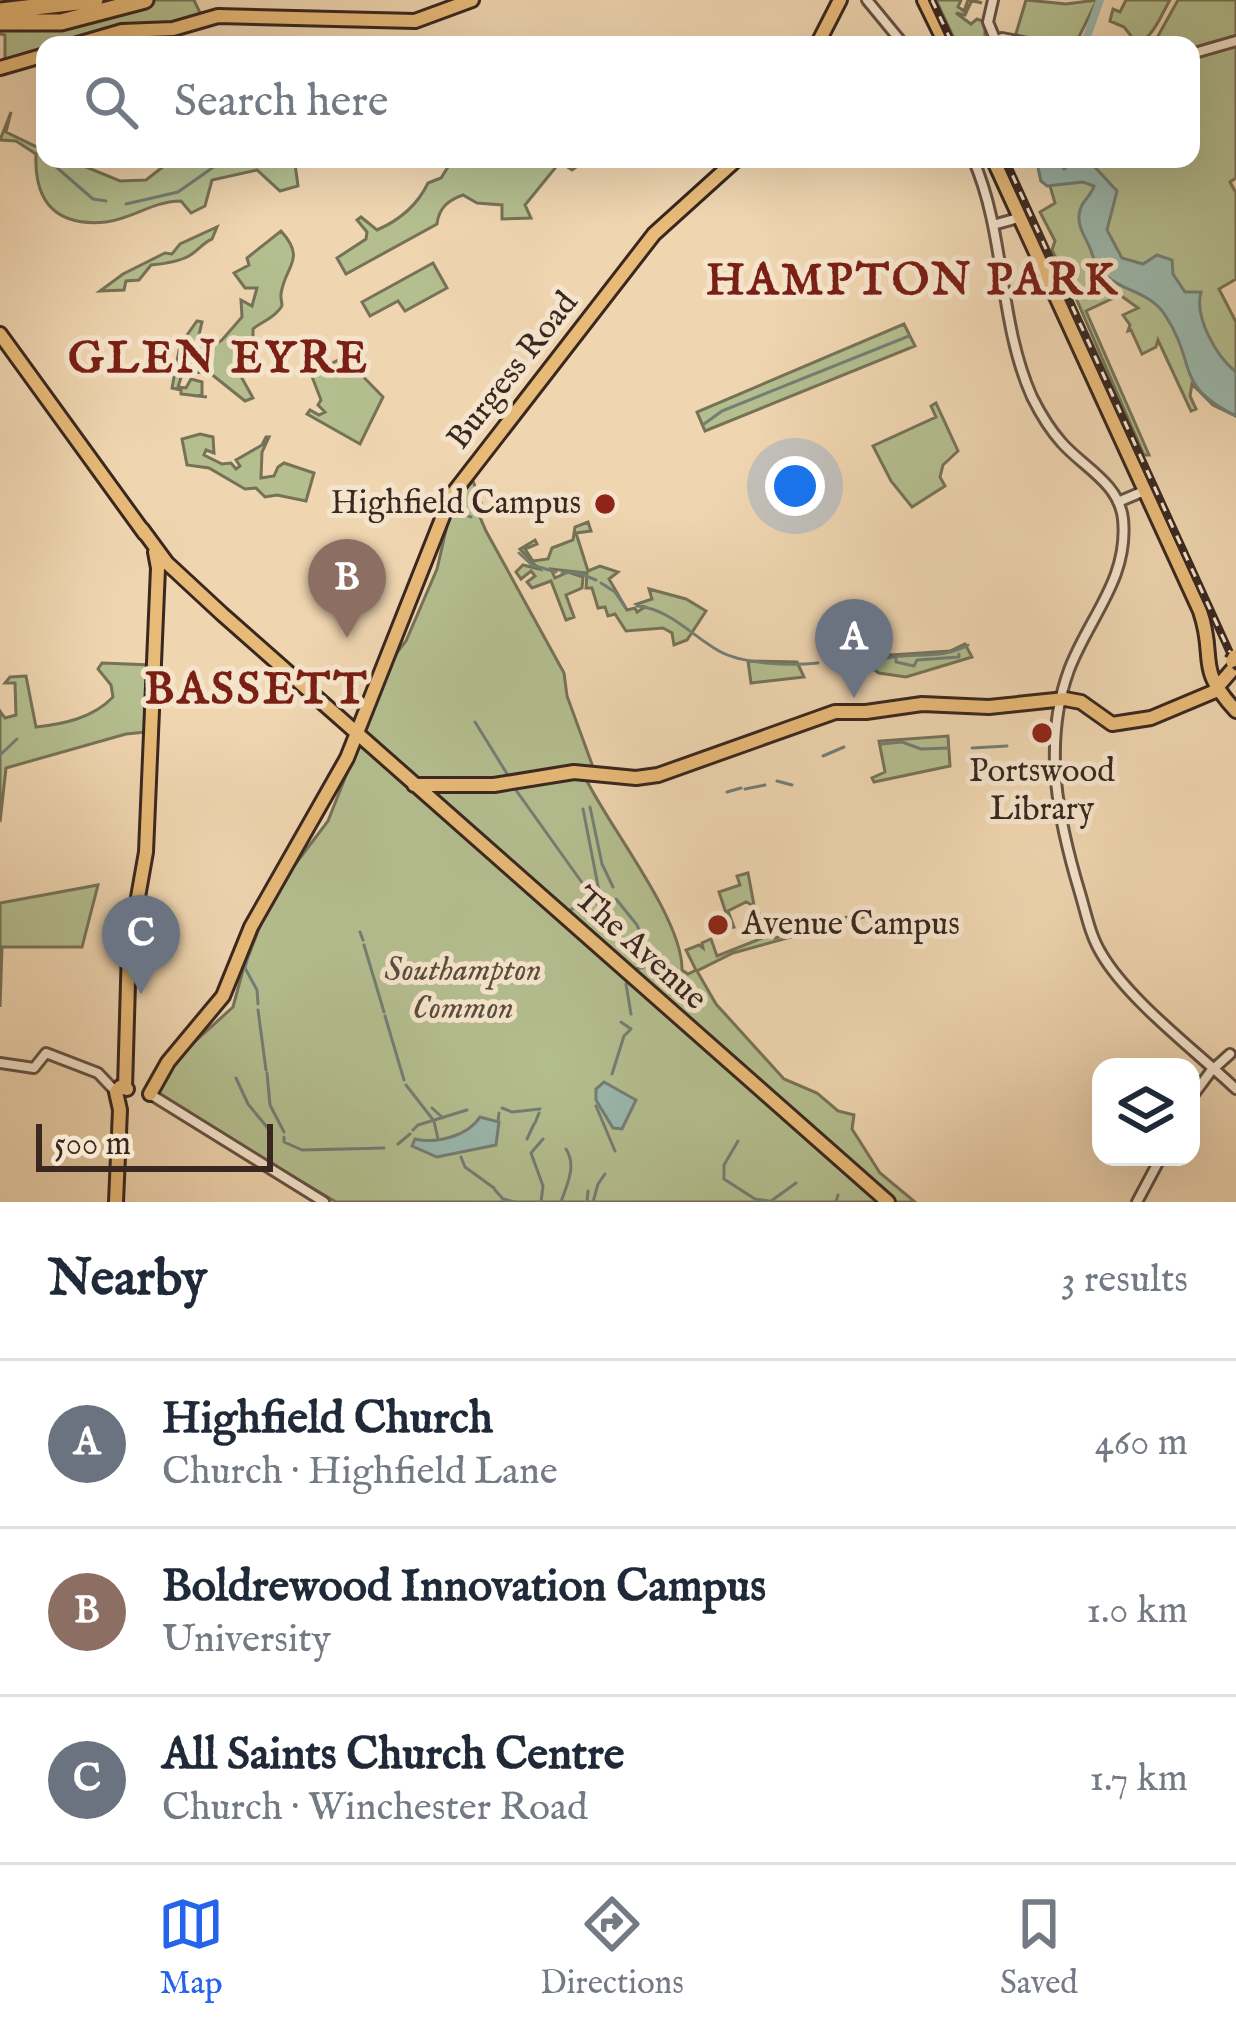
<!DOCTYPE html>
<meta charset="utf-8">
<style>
body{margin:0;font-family:"IM FELL English",serif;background:#f6f6f7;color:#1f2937}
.controls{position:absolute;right:36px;bottom:36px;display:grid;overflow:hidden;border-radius:24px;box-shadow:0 12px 48px #0002}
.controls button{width:108px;height:108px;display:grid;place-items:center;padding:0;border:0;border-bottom:3px solid #e0e1e3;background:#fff;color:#1f2937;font:60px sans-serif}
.scale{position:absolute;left:36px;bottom:30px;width:237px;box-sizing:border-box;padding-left:12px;border:6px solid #392720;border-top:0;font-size:33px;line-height:42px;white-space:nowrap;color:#392720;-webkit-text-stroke:9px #f5e4cc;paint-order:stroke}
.you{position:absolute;left:795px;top:486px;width:42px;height:42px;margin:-30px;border:9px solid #fff;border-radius:50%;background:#1a73e8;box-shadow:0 0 0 18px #1a73e833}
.badge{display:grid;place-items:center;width:78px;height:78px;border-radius:50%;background:#2563eb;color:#fff;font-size:39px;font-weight:700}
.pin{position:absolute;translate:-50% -99px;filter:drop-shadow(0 3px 6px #0008)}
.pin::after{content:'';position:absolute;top:63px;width:42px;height:36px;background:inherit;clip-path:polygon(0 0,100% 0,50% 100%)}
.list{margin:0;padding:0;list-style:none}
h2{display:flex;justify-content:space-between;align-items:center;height:156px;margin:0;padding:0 48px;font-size:51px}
h2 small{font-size:39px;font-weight:400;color:#747a83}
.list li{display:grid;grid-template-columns:78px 1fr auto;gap:36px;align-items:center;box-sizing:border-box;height:168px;padding:0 48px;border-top:3px solid #e0e1e3}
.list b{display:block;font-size:45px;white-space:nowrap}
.list p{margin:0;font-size:39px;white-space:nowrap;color:#747a83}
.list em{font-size:39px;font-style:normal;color:#747a83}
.icon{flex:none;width:66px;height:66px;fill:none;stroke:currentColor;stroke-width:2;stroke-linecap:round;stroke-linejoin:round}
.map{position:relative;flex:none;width:1236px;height:1202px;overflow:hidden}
.search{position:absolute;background:#fff;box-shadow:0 12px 48px #0002;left:36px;right:36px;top:36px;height:132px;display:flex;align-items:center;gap:30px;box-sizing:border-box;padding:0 42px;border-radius:24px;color:#747a83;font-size:45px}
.sheet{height:660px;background:#fff}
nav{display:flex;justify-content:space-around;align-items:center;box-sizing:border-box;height:168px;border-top:3px solid #e0e1e3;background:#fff;font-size:33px;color:#747a83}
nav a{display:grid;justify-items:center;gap:6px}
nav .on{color:#2563eb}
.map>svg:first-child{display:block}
.green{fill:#b4be8f;stroke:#767258;stroke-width:3}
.water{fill:#9ab8ad;stroke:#737e75;stroke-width:3}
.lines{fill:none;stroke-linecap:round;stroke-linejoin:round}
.stream{stroke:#737e75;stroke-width:3}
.river{stroke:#9ab8ad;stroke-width:8}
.tertiary-casing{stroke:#665244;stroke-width:14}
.primary-casing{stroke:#392720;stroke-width:18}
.motorway-casing{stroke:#392720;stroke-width:21}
.tertiary{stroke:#f5e4cc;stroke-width:8}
.primary{stroke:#e8ba78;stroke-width:12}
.motorway{stroke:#e8ba78;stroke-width:15}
.rail-casing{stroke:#392720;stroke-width:8}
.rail{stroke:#f5e4cc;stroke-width:3;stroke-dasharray:9;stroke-linecap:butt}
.primary-bridge-casing{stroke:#392720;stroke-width:18;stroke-linecap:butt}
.primary-bridge{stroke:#e8ba78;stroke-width:12}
.poi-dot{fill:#8f2418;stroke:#f5e4cc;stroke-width:4.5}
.labels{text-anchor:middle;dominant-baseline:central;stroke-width:10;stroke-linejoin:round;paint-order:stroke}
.street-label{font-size:33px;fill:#392720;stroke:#f5e4cc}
.poi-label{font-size:33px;fill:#392720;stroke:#f5e4cc;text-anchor:end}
.park-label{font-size:33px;font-style:italic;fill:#584d3c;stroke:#f5e4cc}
.district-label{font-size:45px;font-weight:bold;letter-spacing:3px;fill:#7a1f14;stroke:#f5e4cc}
</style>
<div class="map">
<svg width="1236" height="1202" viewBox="0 0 1236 1202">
<rect width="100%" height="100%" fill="#efd5b0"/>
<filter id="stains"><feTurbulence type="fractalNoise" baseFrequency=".00167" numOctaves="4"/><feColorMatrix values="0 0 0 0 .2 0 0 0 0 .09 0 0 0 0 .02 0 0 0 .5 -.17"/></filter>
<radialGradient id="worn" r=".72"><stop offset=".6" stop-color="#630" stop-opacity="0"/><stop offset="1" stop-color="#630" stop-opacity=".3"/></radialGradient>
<path class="green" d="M152 0H194L201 15C171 30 136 28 103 34 83 37 67 45 45 45V52L5 65V35L0 34V26Z
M936 0H961L958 7 964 11 968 0 982 3 972 0 965 15 956 13 971 24 977 19 985 22V37L979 45 967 41 957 45Z
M1026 0 1066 4 1097 0 1075 45H1049L1015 37Z
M1126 0H1170C1158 20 1152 45 1126 45L1132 37 1124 27 1110 21 1113 9 1120 12Z
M1178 0H1236V178L1230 182 1236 193V279L1219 289 1236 322V416L1213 405 1192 384 1190 396 1196 409 1191 411 1158 340 1156 347 1142 354 1131 330 1128 331 1130 325 1123 315 1138 308 1120 295 1086 311 1149 455H1144L1072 289 1052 250 1055 241 1040 212 1055 203 1050 186 1041 181 1038 167 1042 159H1191V45H1153Z
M11 112 6 132 37 147 45 144V159H90L86 167 120 181 146 180 173 159H309L295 164 298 186 280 191 257 170 212 180 205 206 191 213 181 201C153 201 132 219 106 222 56 227 34 202 36 154L16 141 0 140Z
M453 159H605L582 163 572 170 560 162 525 205 531 218 502 219V205L477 203 463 195C449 200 439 207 437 224L346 274 337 258 366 239 367 232 357 220 361 217 377 230C400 220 417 206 428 183L441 178Z
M217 227 212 239C204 242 199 250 189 256 178 262 162 264 151 265L139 280 126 281 124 290 100 291 123 274 165 253 172 254 180 244Z
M281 231C307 260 285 265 281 294 280 305 286 303 277 312 271 319 260 323 253 329V345L238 371 253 398 245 401 205 369 201 360 197 365 203 372 182 374 178 387 186 388 191 379 202 382V394L198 396 207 397 181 394V390L172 388 180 345 197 321 202 322 199 335 213 341 204 353 222 340 242 317 241 300 252 306 257 288H245L234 273 249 265 247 258Z
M433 263 447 288 405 311 398 301 370 316 362 302Z
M904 324 915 346 705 431 697 412Z
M344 357 383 397 360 444 307 414 310 410 319 415 325 412 318 405 321 400 311 374Z
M936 403 958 451 943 465 940 477 945 486 912 507 891 481 873 446 936 417 931 406Z
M200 434 213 437 214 453 206 450 204 455 222 464 231 463 236 469 240 466 236 460 262 445 266 437H269L262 452 261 478 274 476 278 467 284 463 314 473 306 501 277 495 265 497 256 488 245 489 209 468 187 465 182 439Z
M473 481 482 505 476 508 486 531 564 673 567 696 593 767 586 779C609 827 683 919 682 970L688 974 696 970 686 950 699 945 703 948 702 943 711 939 717 956 765 937 754 906 746 902 728 911 734 927 722 929 721 926 729 922 719 892 740 885 737 876 748 873 754 905 775 938 861 913 871 915 733 953 697 971 716 1004 784 1079 817 1093 838 1111 854 1115 852 1129 880 1173 915 1202H336L156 1095 168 1066 233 1007 243 970 272 895 328 821 392 659 406 641 437 569 452 504Z
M588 522 591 531 576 533 588 571 600 566 618 572 609 579 627 610 635 608 637 612 645 607 637 604 652 599 649 589 686 599 706 611 687 640 674 645 672 633 663 628 626 631 615 614 608 616 605 607 598 608 592 588H586L587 573 551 569 555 578 568 572 583 577 582 588 566 595 574 617 566 620 551 581 532 588 527 582 535 576 531 571 521 579 516 572 523 565 539 569 520 549 535 540 537 544 525 549 533 561 548 559 552 548 573 540 575 527Z
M832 637H872L884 652 891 655 950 651 965 644 972 657 906 677 879 673 859 660 841 666 822 652Z
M748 661 797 662 804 677 751 683Z
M102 663 151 665 147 732 126 734 6 768 0 822V711L5 718 16 715 15 683H5L10 677 26 676 36 727C64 724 93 718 113 697L111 685 98 669Z
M948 736 950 766 874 782 872 778 885 772 879 741Z
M98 885 82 947H2L0 1007V903Z"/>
<path class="water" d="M1042 159H1064L1060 163 1064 169 1079 159 1092 164 1117 191 1107 230 1122 258 1143 264 1157 255 1172 260 1173 274 1185 292H1201C1194 317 1216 356 1236 372V416C1173 385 1198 365 1165 315 1145 284 1105 295 1091 251 1087 239 1078 229 1079 216 1080 201 1091 197 1094 186L1083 182 1047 186 1041 181 1038 167Z
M604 1082 636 1100 622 1129 613 1128 596 1100V1089Z
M480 1117 499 1122 496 1145 437 1157 412 1146 415 1139C436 1144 468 1136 480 1117Z"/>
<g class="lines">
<path class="stream" d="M55 166 93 199 106 201
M126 204 178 192 225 159
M704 424 722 411 909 336
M453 511 471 517
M519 553 532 565 556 572
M562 573 576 572 596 580
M601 583 615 592 625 607
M637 606C670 609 692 636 719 651 742 664 789 666 818 663
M832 639 835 652
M830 658 834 654 869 661
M896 659V662L914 666 917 660 959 657V654
M872 663C901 649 940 662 968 645
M475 722 509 777
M882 744 902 742 921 749 948 748
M972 748 1007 746
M0 755 17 739
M823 756 844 747
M777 781 792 785
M513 786 598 905
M745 789 765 785
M727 792 741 788
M590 807 602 864 613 887
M583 809 601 901
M616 899 637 925 649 953 644 967 636 969
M568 911 593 899
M360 932 363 940
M251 943 245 968 257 990 258 1004
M364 945 384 1012
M626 984 631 1014
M258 1010 266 1070
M385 1016 404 1080
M267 1073 270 1105 284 1132
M612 1074 624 1036 631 1029 621 1022
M236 1078 248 1104 271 1132
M406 1085 434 1121 438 1139
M596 1106 615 1151
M432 1108 443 1118
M502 1108 512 1112 540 1109
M498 1121 499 1113
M535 1123 539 1113
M413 1130 418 1125 467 1110
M284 1137V1142L302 1150 384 1148
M527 1139 534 1124
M738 1141 724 1165V1179L755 1199 769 1201
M398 1144 410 1134
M461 1157 465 1167 494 1188
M495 1190 503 1199 514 1202
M771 1201 796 1183
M541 1202 543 1186 531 1153 543 1139
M561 1202C567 1184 577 1166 566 1149
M587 1202 588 1191
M593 1202 598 1184 605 1174
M836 1202 838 1195"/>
<path class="river" d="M1084 45 1100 0"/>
<g class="tertiary-casing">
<path id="tertiary" d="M867 0 904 45
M993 0 988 22 995 39
M987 45 1002 38 1038 45
M1191 54 1236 41
M973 159C1006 234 998 321 1032 397 1039 411 1051 431 1062 443 1083 467 1119 483 1123 519 1129 579 1089 617 1069 670 1042 744 1058 820 1080 893 1086 913 1090 935 1101 953 1128 1000 1196 1051 1236 1089
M993 225 1018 218
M1118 502 1144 491
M0 1063 34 1068 46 1053 98 1073 116 1092
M150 1094 324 1202
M1191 1098 1211 1071 1230 1054
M1137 1202 1161 1157"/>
</g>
<g class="primary-casing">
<path id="primary" d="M924 0 946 45
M74 45 122 31 173 29 218 16 415 21 472 0
M817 45 840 0
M0 68 45 55
M993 159 1200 611C1217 661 1194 665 1236 711
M0 334 145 534
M142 529 167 563 222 614 888 1202
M414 785H494L574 772 636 778 658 775 835 712H866L922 704 989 707 1065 699 1081 702 1112 724 1151 718 1213 692 1233 669
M125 1088 129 948 146 852 158 568 155 552
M150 1094 168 1062 223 996 251 927 347 758 451 496 654 234 737 159
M116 1202 120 1110 116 1092 120 1087 127 1089"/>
</g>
<g class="motorway-casing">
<path id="motorway" d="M0 11 95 0
M0 22H61L145 0"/>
</g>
<use href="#tertiary" class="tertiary"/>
<use href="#primary" class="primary"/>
<use href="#motorway" class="motorway"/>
<g class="rail-casing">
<path id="rail" d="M932 0 953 45
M1005 159 1236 666"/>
</g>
<use href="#rail" class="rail"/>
<g class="primary-bridge-casing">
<path id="primary-bridge" d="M1232 661 1235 656"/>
</g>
<use href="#primary-bridge" class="primary-bridge"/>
</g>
<g class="poi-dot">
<circle cx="605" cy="504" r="12"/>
<circle cx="1042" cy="733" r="12"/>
<circle cx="718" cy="925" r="12"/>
</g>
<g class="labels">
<g class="street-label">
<text transform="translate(513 371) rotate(-52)">Burgess Road</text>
<text transform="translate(640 949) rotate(42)">The Avenue</text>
</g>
<g class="poi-label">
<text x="581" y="504">Highfield Campus</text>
<text x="1042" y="772" text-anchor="middle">Portswood<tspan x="1042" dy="38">Library</tspan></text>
<text x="742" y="925" text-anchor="start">Avenue Campus</text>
</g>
<g class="park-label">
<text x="463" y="971">Southampton<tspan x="463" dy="38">Common</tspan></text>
</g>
<g class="district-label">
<text x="913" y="281">HAMPTON PARK</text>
<text x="219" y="359">GLEN EYRE</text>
<text x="257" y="690">BASSETT</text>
</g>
</g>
<rect width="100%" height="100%" filter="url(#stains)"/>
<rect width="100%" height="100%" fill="url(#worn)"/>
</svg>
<div class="controls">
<button><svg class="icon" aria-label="layers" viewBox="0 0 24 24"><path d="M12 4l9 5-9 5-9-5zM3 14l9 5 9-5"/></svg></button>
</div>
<div class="scale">500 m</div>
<div class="you"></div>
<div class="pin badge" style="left:854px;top:698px;background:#6b7280">A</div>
<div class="pin badge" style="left:347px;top:638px;background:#8d6e63">B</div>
<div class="pin badge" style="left:141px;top:994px;background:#6b7280">C</div>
<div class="search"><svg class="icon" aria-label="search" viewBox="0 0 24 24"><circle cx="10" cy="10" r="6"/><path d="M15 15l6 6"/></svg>Search here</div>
</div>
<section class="sheet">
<h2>Nearby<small>3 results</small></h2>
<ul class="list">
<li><span class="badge" style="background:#6b7280">A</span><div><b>Highfield Church</b><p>Church · Highfield Lane</p></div><em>460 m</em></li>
<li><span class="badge" style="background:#8d6e63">B</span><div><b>Boldrewood Innovation Campus</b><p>University</p></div><em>1.0 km</em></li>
<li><span class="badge" style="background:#6b7280">C</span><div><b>All Saints Church Centre</b><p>Church · Winchester Road</p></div><em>1.7 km</em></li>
</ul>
</section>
<nav>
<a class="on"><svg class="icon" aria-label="map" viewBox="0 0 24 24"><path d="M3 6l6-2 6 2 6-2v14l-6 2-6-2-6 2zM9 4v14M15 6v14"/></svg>Map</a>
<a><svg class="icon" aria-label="directions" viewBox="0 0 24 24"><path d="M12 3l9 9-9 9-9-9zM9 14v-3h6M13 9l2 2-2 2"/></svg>Directions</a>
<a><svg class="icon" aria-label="saved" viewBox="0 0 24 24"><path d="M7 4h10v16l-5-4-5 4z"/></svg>Saved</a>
</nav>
